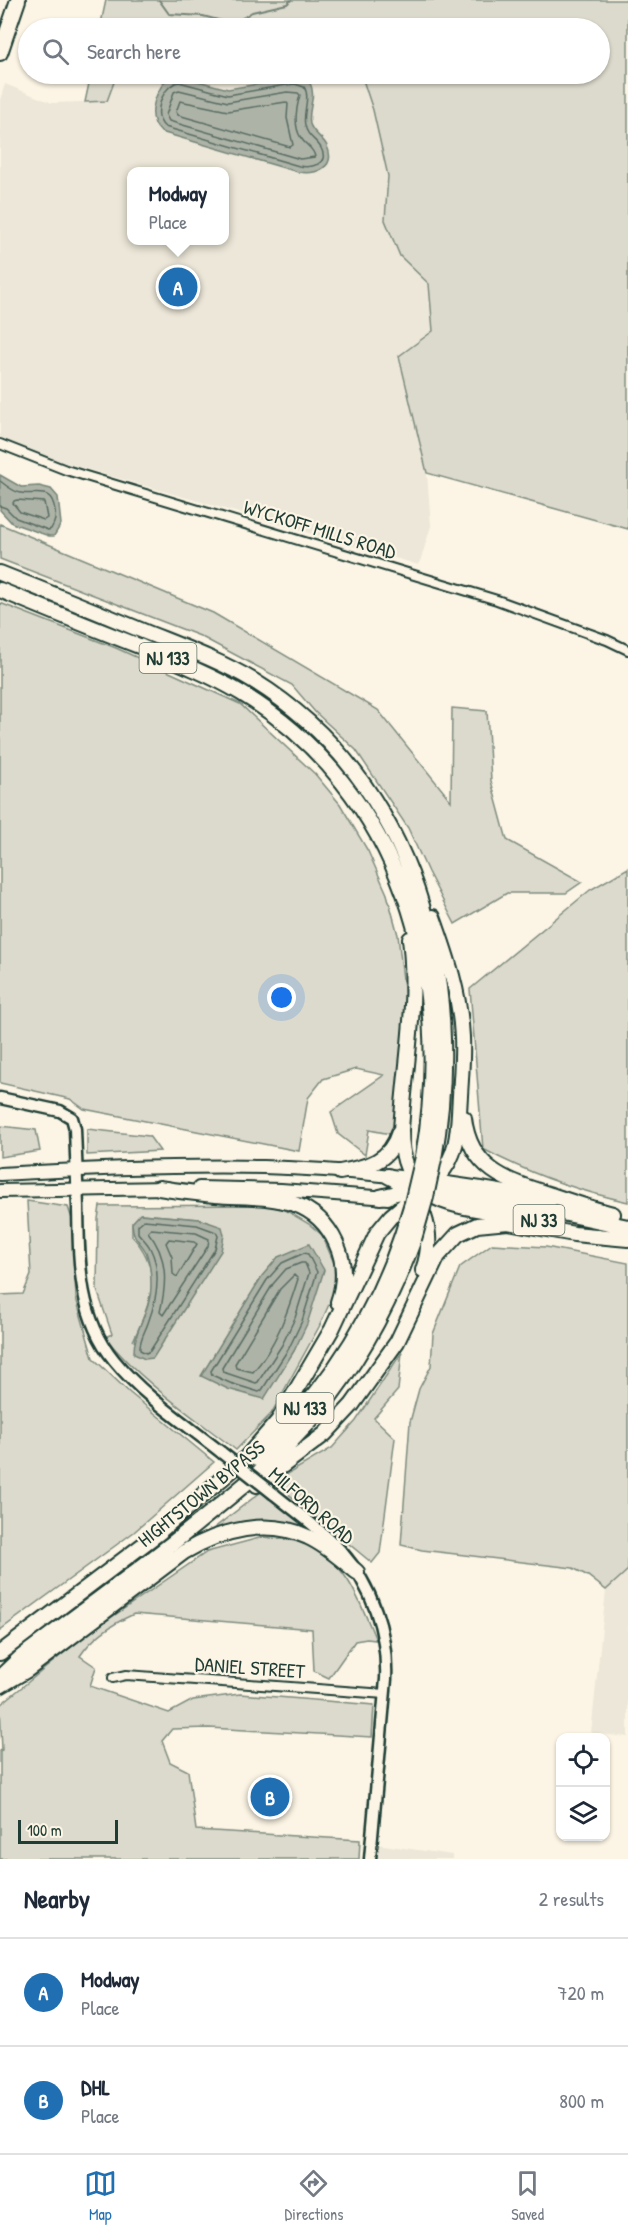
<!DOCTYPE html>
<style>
body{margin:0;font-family:"Patrick Hand",sans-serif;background:#f6f6f7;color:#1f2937}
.controls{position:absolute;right:18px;bottom:18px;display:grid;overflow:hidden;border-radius:12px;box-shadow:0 2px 4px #0004}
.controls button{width:54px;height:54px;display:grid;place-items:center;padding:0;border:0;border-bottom:2px solid #e0e1e3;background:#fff;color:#1f2937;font:30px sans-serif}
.scale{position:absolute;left:18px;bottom:15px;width:100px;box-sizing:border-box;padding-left:6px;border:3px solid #1f3d34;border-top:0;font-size:16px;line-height:21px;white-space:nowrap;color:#1f3d34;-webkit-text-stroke:4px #fcf5e5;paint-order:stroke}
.you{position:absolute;left:282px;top:998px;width:21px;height:21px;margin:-15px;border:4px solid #fff;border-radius:50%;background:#1a73e8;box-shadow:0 0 0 9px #1a73e833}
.badge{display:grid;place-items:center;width:39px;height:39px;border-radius:50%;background:#1f6fb2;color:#fff;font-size:20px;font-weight:700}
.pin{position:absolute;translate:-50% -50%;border:3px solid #fff;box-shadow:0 2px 6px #0006}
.popup{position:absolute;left:127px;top:167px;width:102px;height:78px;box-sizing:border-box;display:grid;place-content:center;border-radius:12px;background:#fff;filter:drop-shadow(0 2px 4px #0005);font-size:20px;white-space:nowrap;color:#747a83}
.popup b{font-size:22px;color:#1f2937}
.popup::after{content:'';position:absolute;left:50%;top:100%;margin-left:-12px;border:12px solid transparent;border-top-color:#fff}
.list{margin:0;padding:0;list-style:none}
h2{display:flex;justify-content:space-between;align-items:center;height:78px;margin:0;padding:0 24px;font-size:26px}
h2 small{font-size:20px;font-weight:400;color:#747a83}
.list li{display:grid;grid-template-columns:39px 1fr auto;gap:18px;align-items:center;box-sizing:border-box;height:108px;padding:0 24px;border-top:2px solid #e0e1e3}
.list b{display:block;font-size:22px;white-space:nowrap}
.list p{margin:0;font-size:20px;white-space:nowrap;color:#747a83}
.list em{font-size:20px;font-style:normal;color:#747a83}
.icon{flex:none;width:33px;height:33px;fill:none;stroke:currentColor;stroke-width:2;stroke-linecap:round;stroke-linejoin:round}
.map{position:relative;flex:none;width:628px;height:1859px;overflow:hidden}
.search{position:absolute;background:#fff;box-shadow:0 2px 4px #0004;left:18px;right:18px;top:18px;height:66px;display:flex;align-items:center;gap:15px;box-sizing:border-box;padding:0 21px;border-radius:33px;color:#747a83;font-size:22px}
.sheet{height:294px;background:#fff}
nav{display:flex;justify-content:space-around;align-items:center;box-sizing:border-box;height:84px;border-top:2px solid #e0e1e3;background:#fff;font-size:16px;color:#747a83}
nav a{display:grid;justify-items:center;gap:3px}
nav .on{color:#1f6fb2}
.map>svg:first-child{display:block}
.built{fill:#ece7d8;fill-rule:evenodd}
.green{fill:#dcdacc;stroke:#7e8c80;stroke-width:1.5;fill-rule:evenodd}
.water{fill:#aeb3a7;stroke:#758479;stroke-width:1.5}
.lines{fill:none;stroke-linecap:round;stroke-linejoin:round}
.shore{stroke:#586c62;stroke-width:1.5}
.stream{stroke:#758479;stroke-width:2}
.street-casing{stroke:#1f3d34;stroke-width:12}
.secondary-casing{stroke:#1f3d34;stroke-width:15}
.primary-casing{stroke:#1f3d34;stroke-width:16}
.highway-casing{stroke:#1f3d34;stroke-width:18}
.street{stroke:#fcf5e5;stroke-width:8}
.secondary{stroke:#fcf5e5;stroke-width:10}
.primary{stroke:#fcf5e5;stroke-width:12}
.highway{stroke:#fcf5e5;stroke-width:14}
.secondary-bridge-casing{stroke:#1f3d34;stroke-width:15;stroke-linecap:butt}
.highway-bridge-casing{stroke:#1f3d34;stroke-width:18;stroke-linecap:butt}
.secondary-bridge{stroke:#fcf5e5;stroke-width:10}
.highway-bridge{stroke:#fcf5e5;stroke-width:14}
.labels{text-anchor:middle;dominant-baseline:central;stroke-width:4.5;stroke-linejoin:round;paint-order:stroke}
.shield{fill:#fcf5e5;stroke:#617469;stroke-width:1.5}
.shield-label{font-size:18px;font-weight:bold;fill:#1f3d34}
.street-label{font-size:20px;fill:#1f3d34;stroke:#fcf5e5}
</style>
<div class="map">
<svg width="628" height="1859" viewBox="0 0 628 1859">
<rect width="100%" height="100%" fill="#fcf5e5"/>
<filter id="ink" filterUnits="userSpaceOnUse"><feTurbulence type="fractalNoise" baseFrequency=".0167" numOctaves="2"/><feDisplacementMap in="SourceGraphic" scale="12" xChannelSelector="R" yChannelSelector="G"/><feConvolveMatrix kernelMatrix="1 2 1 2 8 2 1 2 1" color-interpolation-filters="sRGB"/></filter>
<g filter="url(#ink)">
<path class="built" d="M117 74H207L226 77 243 74H361L373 110 388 176 385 220 401 256 429 284 433 331 399 356 427 473 431 526 419 565 38 455 0 437V100L5 84 52 103 107 101ZM132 172H225V240H132Z
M628 1570V1737L591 1733 606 1590Z
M377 1844 452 1855V1859H376Z"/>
<path class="green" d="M106 0H628V529L427 473 399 356 433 331 429 284 400 256 385 220 388 176 373 110 361 74H600V28H100Z
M91 74H117L107 101 85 102Z
M0 524 213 613 378 710 451 801 452 708 487 711 491 781 507 840 582 882 566 893H507L455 924 428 872 408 828 356 750 315 712 292 685 200 636 0 559Z
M0 603 116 648 240 704 315 774 340 804 368 851 387 894 398 935 407 1015 396 1135 369 1130 365 1155 338 1134 331 1112 384 1075 356 1069 323 1079 308 1098 299 1151 84 1109 70 1099 0 1083Z
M628 868V1202C578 1191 528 1173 483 1149L470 989 590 890Z
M0 1126 36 1130 40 1151 0 1157Z
M87 1129 149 1136 160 1151 87 1155Z
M27 1201 68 1207 72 1219 76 1298 93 1358 130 1393 214 1462 134 1532 0 1630V1295L23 1294 31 1275Z
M277 1205 309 1224 322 1235 334 1263 335 1291 319 1327 271 1414 236 1450C191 1415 141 1382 105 1337L112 1334 97 1290 98 1219 100 1206ZM141 1214 199 1219 133 1341C151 1303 164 1270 132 1236V1223ZM290 1253 300 1337 294 1351 263 1399 278 1257Z
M492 1244 546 1247 628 1263V1570L606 1590 588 1576 573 1568 422 1550 401 1545 410 1422 419 1389 431 1366 433 1334 460 1267Z
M402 1352 398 1390 374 1418 395 1438 380 1553 372 1563 274 1482 332 1448 356 1421Z
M261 1492 312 1530 254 1521 205 1535Z
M263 1537C277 1539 295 1539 308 1545 347 1561 361 1605 376 1640L367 1639 355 1641 329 1678 314 1671 312 1629 134 1614C112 1624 93 1636 80 1656L96 1667 90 1686 169 1713 193 1700 240 1694 374 1705 372 1737 209 1728 172 1729 162 1741 170 1762 188 1771 196 1830 360 1840 359 1859H0V1751L2 1750 0 1705 87 1634 207 1552Z"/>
<path class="water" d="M179 76 228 89 295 78 310 83C317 97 307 109 310 124 313 134 323 137 327 146 337 168 315 175 298 172L161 132C146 118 154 96 165 81Z
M0 475 21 487 39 486 51 489 58 497 61 524 54 536H49L12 523 0 510Z
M140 1214 199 1219 222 1227 224 1235 221 1251 153 1358 145 1359 134 1354C133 1330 152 1309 151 1285 151 1274 150 1262 146 1252 139 1239 133 1240 132 1223Z
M309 1244 324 1270 307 1324 294 1351 264 1399 228 1389 201 1376 262 1276 278 1257Z"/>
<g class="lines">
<path class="shore" d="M175 83 179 82 228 95 286 85 295 84 304 87C311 97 302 113 305 125 307 137 316 139 321 148 330 165 311 168 299 166L165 127C152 116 161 90 175 83Z
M179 90 228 102 287 92 298 93 300 95C296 109 293 126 301 138 306 146 314 148 315 157L300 159 169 121 166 115 174 92Z
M180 101 228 111 286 102 288 104 287 118 293 145 290 147 178 115 176 112Z
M0 481C7 486 13 492 21 493 38 496 51 486 55 510 56 518 55 522 51 529L48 530 16 518 6 508 0 506
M17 500 44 502 47 518 44 520 20 512 13 503 14 501Z
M144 1220 197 1225 216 1232 218 1236 215 1249 150 1351 146 1353 140 1350C139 1340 145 1332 148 1323 157 1299 162 1271 150 1248 147 1242 142 1238 138 1233V1225Z
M151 1229 196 1233 209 1239 208 1246 163 1315 160 1312C167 1283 168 1256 148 1232Z
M169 1239 194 1242 197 1244 177 1277 173 1274 172 1257 166 1243Z
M304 1253 308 1254 317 1272 302 1321 289 1348 262 1390 259 1392 230 1383 212 1375 211 1371 267 1280 282 1263Z
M301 1263H305L309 1273 295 1318 282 1345 258 1382 256 1383 223 1372 222 1368 273 1284 286 1269Z
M294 1275 298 1279C288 1311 276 1346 253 1372L236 1368 235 1364 280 1289Z"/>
<path class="stream" d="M159 0 169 14 203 16 233 24 252 12 287 4 291 0"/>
<g class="street-casing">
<path id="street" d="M0 444 66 470 497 600 607 640 628 650
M113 1678 126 1675 385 1694"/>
</g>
<g class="secondary-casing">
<path id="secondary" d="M0 1098 60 1111 72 1118 75 1129C76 1155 77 1181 78 1207 79 1261 78 1316 114 1360 144 1397 186 1424 222 1453
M274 1494C296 1512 322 1530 341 1551 372 1586 388 1633 386 1679L370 1859"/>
</g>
<g class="primary-casing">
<path id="primary" d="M0 1174C87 1169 176 1165 263 1167 360 1170 456 1182 551 1200
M199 1188 281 1190 388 1198
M0 1191 167 1188"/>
</g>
<g class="highway-casing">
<path id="highway" d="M0 53 18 0
M0 573C48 592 95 611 143 631 180 646 219 660 254 681 417 782 466 979 434 1159
M0 590C46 609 92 628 139 646 173 660 209 674 241 693 403 791 454 979 423 1157
M410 939C418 1002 405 1066 401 1130 401 1207 455 1205 514 1215
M464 1118C470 1170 507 1181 551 1195 572 1202 592 1209 613 1214
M340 1172C367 1167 390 1162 399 1132
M388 1176C424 1192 436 1234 423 1270
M159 1188C178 1191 196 1193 215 1195 262 1199 312 1191 336 1243 345 1262 345 1282 338 1302
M380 1197C399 1192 425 1189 439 1175 460 1154 458 1123 460 1096 461 1077 463 1057 462 1037 460 994 447 956 433 917
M256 1459C322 1396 373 1321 402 1235
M257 1485 325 1434 352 1405 397 1342 438 1256 458 1234 477 1225 508 1222 574 1234 628 1239
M153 1537 244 1460 278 1421 332 1329 377 1233 391 1216 410 1200 426 1192 445 1193 543 1209 628 1227
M0 1653 160 1532
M0 1677 20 1658C78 1614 137 1572 194 1526 238 1491 281 1456 317 1413 360 1361 391 1302 414 1239
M0 1686 27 1670 184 1552C221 1530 268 1518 308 1537 326 1545 342 1560 357 1572"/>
</g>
<use href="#street" class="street"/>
<use href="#secondary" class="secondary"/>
<use href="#primary" class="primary"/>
<use href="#highway" class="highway"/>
<g class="secondary-bridge-casing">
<path id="secondary-bridge" d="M222 1453 274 1494"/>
</g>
<g class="highway-bridge-casing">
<path id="highway-bridge" d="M402 1235 412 1203 423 1157
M414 1239 426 1197 434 1159"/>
</g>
<use href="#secondary-bridge" class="secondary-bridge"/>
<use href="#highway-bridge" class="highway-bridge"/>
</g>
</g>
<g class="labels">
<g class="shield">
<rect x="139.5" y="643" width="57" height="30" rx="4.5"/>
<rect x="513.5" y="1205" width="51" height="30" rx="4.5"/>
<rect x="276.5" y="1393" width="57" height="30" rx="4.5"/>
</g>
<g class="shield-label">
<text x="168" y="658">NJ 133</text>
<text x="539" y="1220">NJ 33</text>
<text x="305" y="1408">NJ 133</text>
</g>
<g class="street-label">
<text transform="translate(320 529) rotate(17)">WYCKOFF MILLS ROAD</text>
<text transform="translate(201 1493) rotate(-39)">HIGHTSTOWN BYPASS</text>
<text transform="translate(312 1505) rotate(41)">MILFORD ROAD</text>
<text transform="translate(250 1667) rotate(4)">DANIEL STREET</text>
</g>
</g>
</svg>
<div class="controls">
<button><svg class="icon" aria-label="locate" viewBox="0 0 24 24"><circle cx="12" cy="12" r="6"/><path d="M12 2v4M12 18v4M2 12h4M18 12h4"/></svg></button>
<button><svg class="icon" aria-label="layers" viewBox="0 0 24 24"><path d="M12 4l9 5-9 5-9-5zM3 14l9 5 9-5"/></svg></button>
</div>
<div class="scale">100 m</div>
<div class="you"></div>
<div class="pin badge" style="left:178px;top:287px">A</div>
<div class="popup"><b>Modway</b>Place</div>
<div class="pin badge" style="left:270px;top:1797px">B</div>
<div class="search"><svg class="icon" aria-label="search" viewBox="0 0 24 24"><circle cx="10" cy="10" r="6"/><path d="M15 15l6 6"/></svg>Search here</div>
</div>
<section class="sheet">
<h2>Nearby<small>2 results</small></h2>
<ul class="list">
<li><span class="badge">A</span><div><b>Modway</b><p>Place</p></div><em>720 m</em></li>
<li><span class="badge">B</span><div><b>DHL</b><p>Place</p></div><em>800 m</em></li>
</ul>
</section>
<nav>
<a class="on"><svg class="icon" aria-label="map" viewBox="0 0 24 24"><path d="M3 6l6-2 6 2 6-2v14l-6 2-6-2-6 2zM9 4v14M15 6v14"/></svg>Map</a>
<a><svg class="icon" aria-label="directions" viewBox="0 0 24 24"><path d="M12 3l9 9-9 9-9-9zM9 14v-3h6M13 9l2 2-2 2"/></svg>Directions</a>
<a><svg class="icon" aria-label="saved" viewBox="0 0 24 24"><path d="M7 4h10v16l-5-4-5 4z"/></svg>Saved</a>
</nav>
